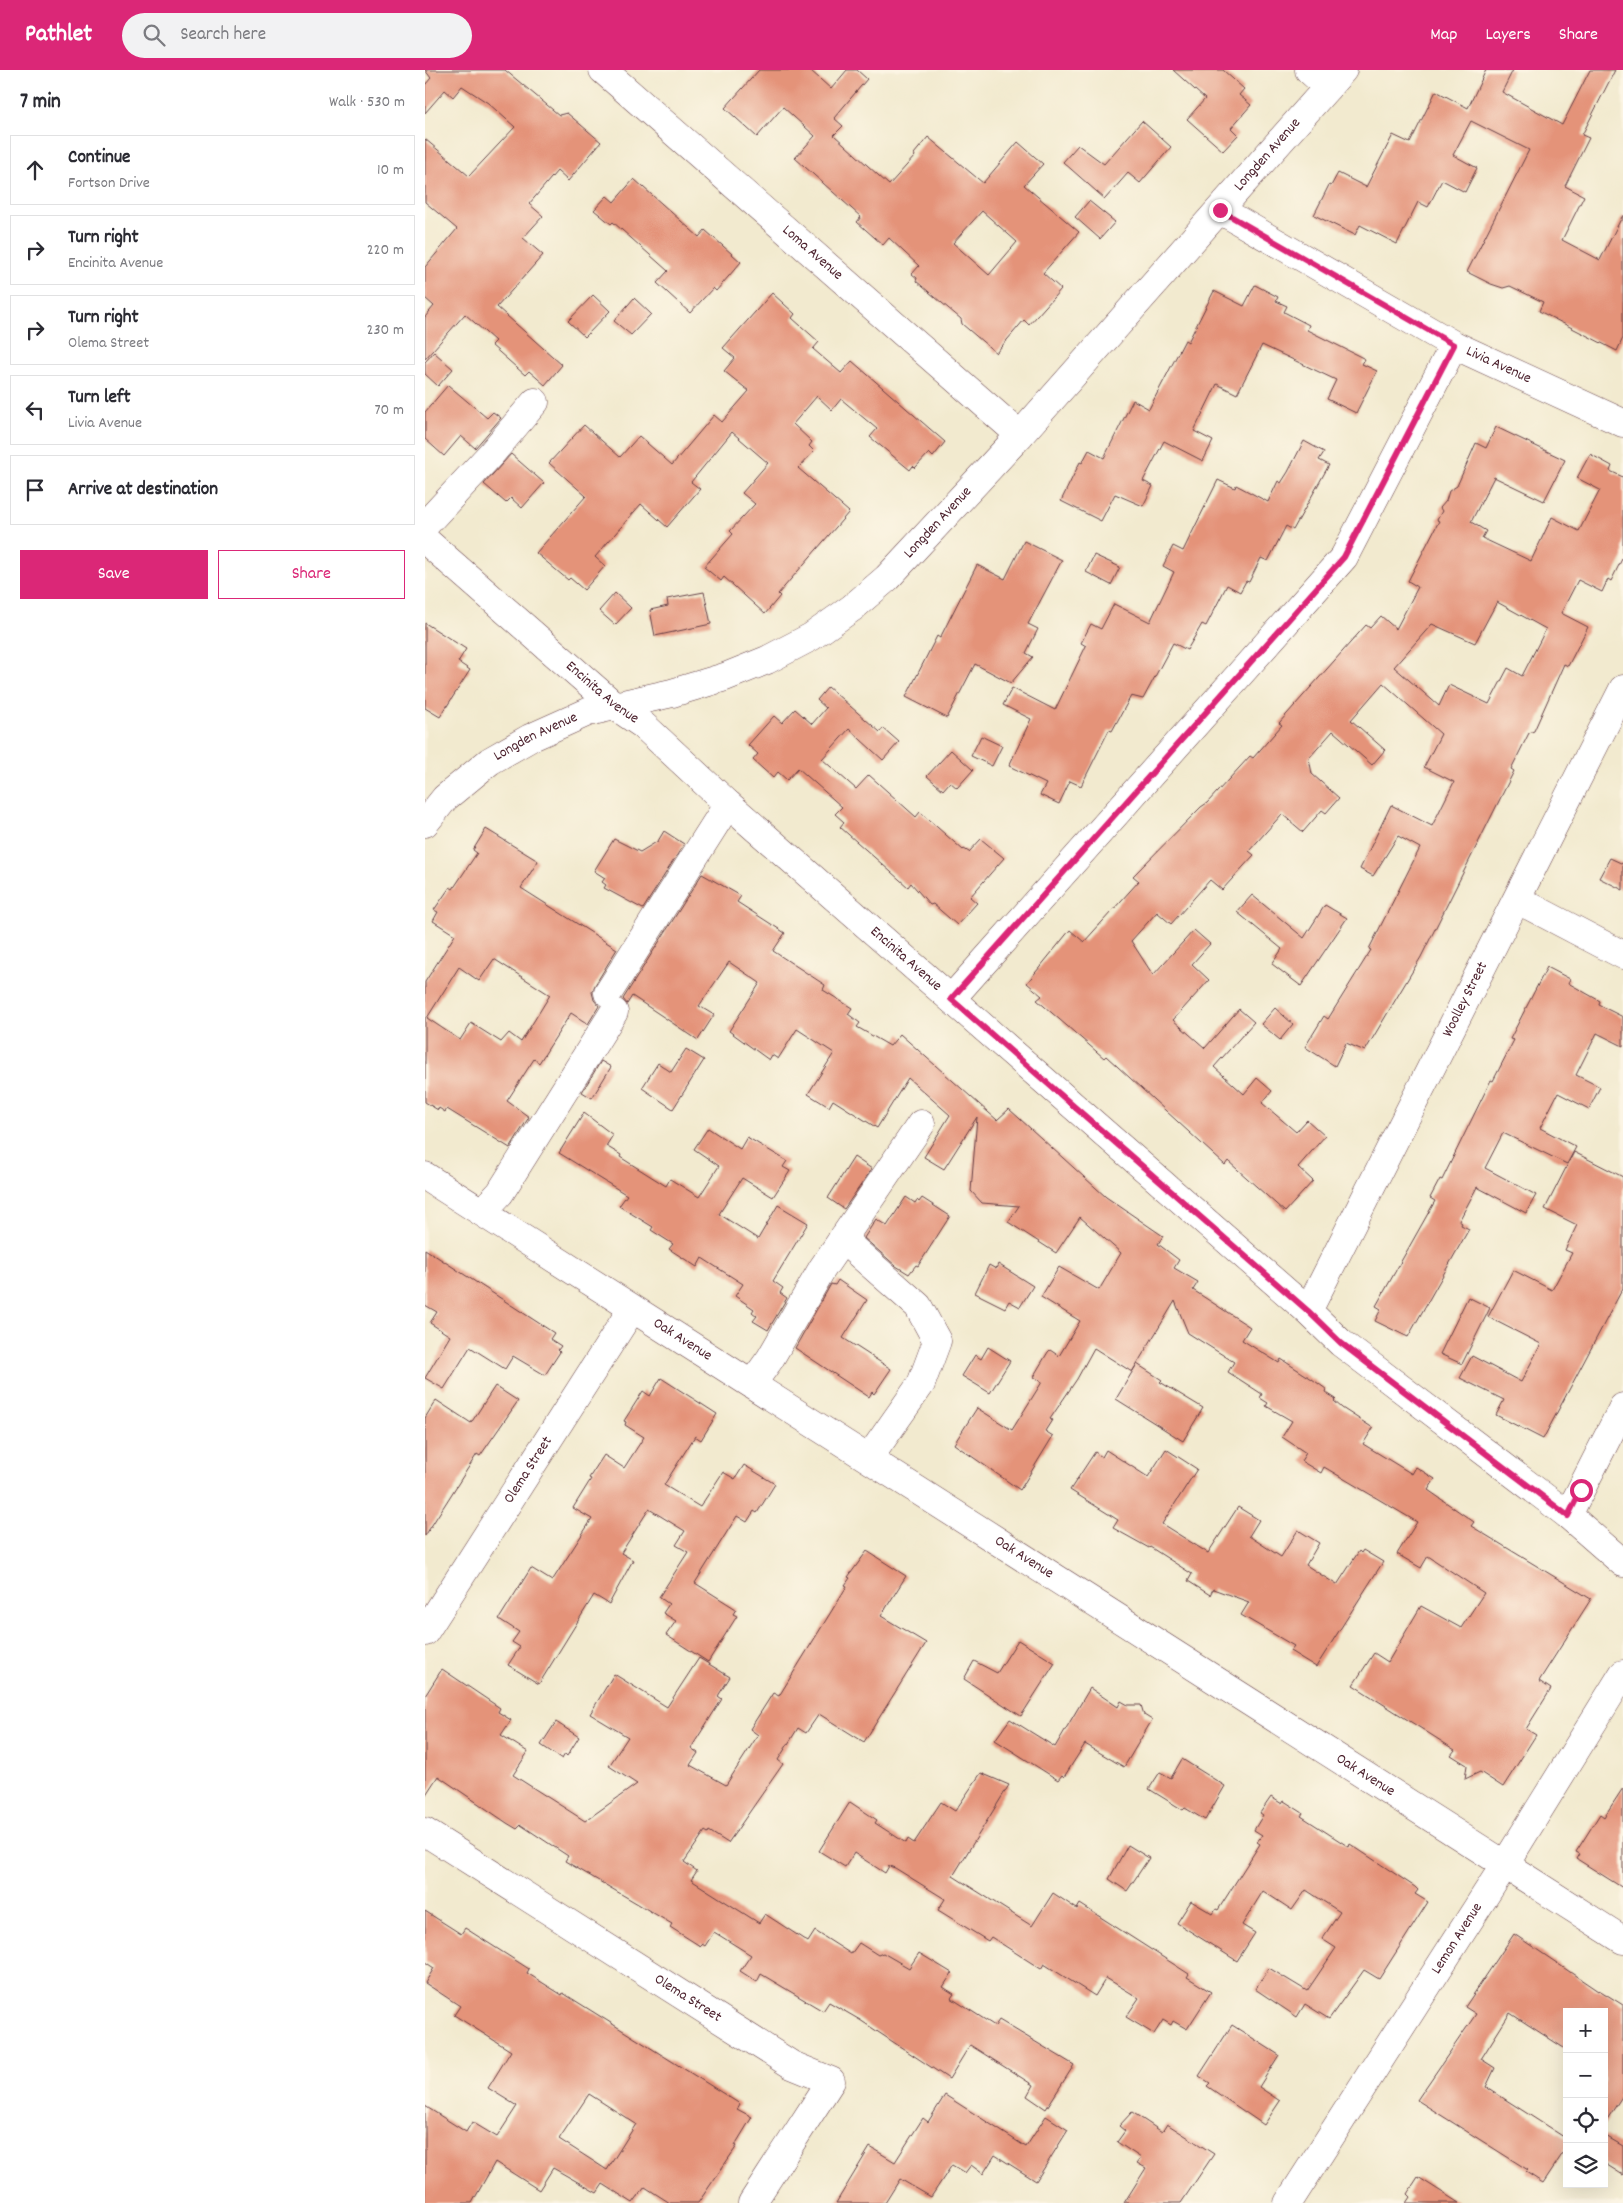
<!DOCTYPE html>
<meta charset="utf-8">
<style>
body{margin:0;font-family:Dekko,sans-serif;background:#f2f2f3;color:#2b2b33}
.controls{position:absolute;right:15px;bottom:15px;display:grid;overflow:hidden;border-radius:0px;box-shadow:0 5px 20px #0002}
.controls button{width:45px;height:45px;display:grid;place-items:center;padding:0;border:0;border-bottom:1px solid #e1e1e2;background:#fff;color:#2b2b33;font:25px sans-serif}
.stop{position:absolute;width:15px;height:15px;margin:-11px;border:4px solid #db2777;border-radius:50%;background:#fff}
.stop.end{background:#db2777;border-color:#fff;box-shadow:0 1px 5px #0008}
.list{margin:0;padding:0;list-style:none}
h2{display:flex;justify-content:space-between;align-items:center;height:65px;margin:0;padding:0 20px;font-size:21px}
h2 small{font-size:16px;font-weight:400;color:#7c7c81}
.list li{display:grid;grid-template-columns:32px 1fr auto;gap:15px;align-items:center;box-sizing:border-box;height:70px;margin:0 10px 10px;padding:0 10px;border:1px solid #e1e1e2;border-radius:0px}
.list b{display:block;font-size:19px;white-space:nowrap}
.list p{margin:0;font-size:16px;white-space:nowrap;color:#7c7c81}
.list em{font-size:16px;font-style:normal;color:#7c7c81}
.actions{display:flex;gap:10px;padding:15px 20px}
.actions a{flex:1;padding:11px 0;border:1px solid #db2777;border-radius:0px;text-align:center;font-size:18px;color:#db2777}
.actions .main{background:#db2777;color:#fff}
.icon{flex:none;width:28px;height:28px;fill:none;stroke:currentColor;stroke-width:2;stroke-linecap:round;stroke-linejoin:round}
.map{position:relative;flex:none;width:1198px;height:2133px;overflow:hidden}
header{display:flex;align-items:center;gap:30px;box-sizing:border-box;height:70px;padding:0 25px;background:#db2777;color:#fff}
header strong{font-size:24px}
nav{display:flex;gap:28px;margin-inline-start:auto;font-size:18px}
.search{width:350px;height:45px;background:#f2f2f3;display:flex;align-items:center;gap:12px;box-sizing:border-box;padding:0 18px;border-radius:28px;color:#7c7c81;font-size:19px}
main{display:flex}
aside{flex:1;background:#fff}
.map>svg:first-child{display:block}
.building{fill:#e49379;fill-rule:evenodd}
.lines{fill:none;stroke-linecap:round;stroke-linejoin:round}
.minor-casing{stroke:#633d44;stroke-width:29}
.minor{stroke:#fff;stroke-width:28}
.route{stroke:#db2777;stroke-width:6}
.labels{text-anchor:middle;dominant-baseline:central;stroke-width:5;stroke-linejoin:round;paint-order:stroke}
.street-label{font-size:15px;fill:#4a1f2b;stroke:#fcf5e5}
</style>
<header>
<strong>Pathlet</strong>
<div class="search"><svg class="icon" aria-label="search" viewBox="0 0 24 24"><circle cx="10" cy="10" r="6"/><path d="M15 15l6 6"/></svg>Search here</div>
<nav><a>Map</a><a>Layers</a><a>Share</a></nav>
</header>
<main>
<aside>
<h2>7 min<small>Walk · 530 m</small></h2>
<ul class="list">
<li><svg class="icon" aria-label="ahead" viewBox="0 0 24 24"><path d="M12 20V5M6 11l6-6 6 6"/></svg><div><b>Continue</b><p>Fortson Drive</p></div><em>10 m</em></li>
<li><svg class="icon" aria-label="right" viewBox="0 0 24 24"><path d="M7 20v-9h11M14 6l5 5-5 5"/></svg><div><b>Turn right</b><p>Encinita Avenue</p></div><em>220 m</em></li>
<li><svg class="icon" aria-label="right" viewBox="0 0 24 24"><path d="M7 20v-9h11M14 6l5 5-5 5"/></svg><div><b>Turn right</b><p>Olema Street</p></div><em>230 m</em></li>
<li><svg class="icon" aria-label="left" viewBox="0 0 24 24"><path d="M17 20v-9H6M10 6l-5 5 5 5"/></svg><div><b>Turn left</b><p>Livia Avenue</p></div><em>70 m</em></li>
<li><svg class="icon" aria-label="arrive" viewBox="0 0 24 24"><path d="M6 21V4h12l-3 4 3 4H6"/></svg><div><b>Arrive at destination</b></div></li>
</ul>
<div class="actions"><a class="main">Save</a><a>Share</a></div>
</aside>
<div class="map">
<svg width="1198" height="2133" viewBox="0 0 1198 2133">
<rect width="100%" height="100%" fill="#fcf5e5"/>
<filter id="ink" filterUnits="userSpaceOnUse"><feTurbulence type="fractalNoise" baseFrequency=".02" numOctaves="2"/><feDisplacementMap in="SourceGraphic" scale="10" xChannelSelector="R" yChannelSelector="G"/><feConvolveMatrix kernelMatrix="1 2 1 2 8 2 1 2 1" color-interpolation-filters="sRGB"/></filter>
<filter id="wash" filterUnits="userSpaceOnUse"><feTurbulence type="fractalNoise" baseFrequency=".0096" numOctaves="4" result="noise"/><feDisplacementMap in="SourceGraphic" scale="20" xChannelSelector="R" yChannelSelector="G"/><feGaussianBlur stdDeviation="1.12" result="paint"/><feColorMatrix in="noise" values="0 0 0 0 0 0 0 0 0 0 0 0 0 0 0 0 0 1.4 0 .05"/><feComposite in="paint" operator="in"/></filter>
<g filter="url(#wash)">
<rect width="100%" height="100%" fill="#f2eacf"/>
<g id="blocks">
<path class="building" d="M0 0H80L134 45 142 43 176 72 143 111 132 101 104 134 118 146 98 168 118 185 72 237 137 295 120 315 104 301 100 305 66 275 70 271 40 244 0 289V247L9 236 0 228V197L32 159 0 132V69L44 106 90 57 63 33 37 16 28 27 20 20 0 43V15L6 8Z
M334 0H385L406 19 422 0H432L442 9 409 48 418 56 409 65 464 115 490 86 489 84 503 67 558 113 593 72 618 94 599 115 654 162 618 203 636 219 604 255 599 250 571 283 537 254 536 249 491 211 492 208 487 204 494 196 464 168 458 175 432 152 436 147 370 88 390 66 358 37 332 67 300 38ZM557 141 592 172 564 205 528 173Z
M748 0H798L819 19 814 25 826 35 806 58 813 65 798 81 762 49 780 29Z
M1061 0H1088L1077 22 1137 55 1165 0H1190L1157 65 1164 68 1140 116 1159 126 1137 170 1175 190 1198 145V268L1192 281 1114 241 1118 232 1085 216 1078 218 1066 214 1042 202 1104 80 1046 51 1028 85 1052 98 1040 122 1017 110 1003 137 993 132 972 174 935 155 930 165 889 145 904 115 906 116 913 103 941 117 968 65 985 73 1011 21 1043 38Z
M717 51 746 77 715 113 703 103 680 129 638 92 653 75 679 94Z
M209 109 274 167 280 160 316 192 291 221 288 218 265 243 232 213 243 201 188 152 186 154 169 140 182 126 189 132Z
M664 131 690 152 675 169 650 147Z
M830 215 853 227 851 231 862 236 859 242 884 255 882 260 940 289 937 294 952 301 931 343 902 329 911 310 837 275 812 324 792 314 769 361 788 371 778 391 739 371 718 411 728 416 718 436 690 424 676 451 636 431 655 392 657 393 664 380 679 388 708 330 724 339 760 270 763 272 789 221 819 236Z
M347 223 370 244 367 248 394 272 388 279 416 303 427 291 520 372 508 387 504 383 490 398 488 396 485 400 445 367 452 359 416 329 407 340 392 326 368 354 387 372 384 376 389 381 373 398 424 442 353 524 355 526 340 544 299 507 296 511 279 497 308 464 305 461 330 434 317 423 343 393 307 362 266 412 275 419 242 457 216 434 170 487 180 496 159 520 145 508 143 510 111 483 161 426 124 393 159 355 195 387 214 366 247 395 289 345 297 352 324 321 299 301 310 288 298 278Z
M168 225 185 241 160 267 143 251Z
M209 228 226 244 206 265 189 251Z
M9 282 28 299 13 316 0 304V292Z
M23 315 62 348 68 342 76 348 50 378 36 366 19 386 0 369V342Z
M1071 357 1140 390 1119 431 1069 407 1046 452 1061 461 1057 468 1106 491 1127 447 1154 461 1175 420 1152 408 1165 384 1187 396 1185 401 1198 407V487L1186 511 1183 509 1177 522 1153 510 1136 543 1163 557 1143 596 1139 594 1109 661 1104 663 1086 699 1089 701 996 887 940 981 921 973 910 996 880 977 899 946 903 949 946 880 944 879 995 778 973 766 948 806 935 799 966 735 1007 756 1029 712 999 697 1016 664 958 613 926 650 960 680 947 695 908 661 884 688 887 704 914 728 901 743 897 740 878 762 857 744 824 781 829 785 797 820 785 810 746 854 732 842 706 871 728 905 769 860 785 874 767 894 784 910 748 950 780 978 814 939 829 952 789 997 819 1024 832 1008 847 1021 837 1033 871 1062 882 1050 900 1066 873 1097 888 1111 860 1142 803 1091 800 1095 681 986 679 988 612 930 617 926 602 913 645 860 659 872 714 811 708 806 776 737 782 733 825 686 828 688 857 655 854 653 941 555 945 558 956 546 971 559 993 517 983 511 1014 451 1012 450 1017 441 1015 438 1021 431 1024 421 1032 416 1051 373 1061 378ZM1072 532 1121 559 1097 606 1083 598 1064 634 1024 615 1014 636 969 597 1007 554 1050 573Z
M879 371 899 382 894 390 904 395 868 460 861 456 843 491 836 488 824 512 821 511 815 522 802 515 781 556 777 554 762 580 748 573 718 629 706 626 687 661 684 660 656 716 645 711 634 734 615 725 621 714 584 696 606 649 578 635 587 618 630 640 661 576 656 573 666 554 676 559 689 534 725 552 749 502 738 496 748 476 758 481 793 410 810 418 811 415 843 432 853 411 856 413 863 402Z
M86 384 119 413 97 438 86 428 81 433 59 414Z
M599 471 637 490 603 554 613 559 601 583 608 587 586 613 550 594 522 648 481 627 512 566 515 568 552 495 580 509Z
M669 485 695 497 686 515 661 502Z
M279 522 286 554 230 566 225 540 243 536 242 529Z
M190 523 206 538 190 555 174 541Z
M0 553 41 579 33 592 45 600 15 647 0 638Z
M403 617 455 662 458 658 474 672 458 690 424 659 397 689 431 719 444 705 491 747 495 742 538 780 539 779 544 782 556 769 579 788 545 827 552 833 532 855 508 834 505 835 486 813 483 817 415 757 419 752 410 744 417 737 373 698 362 710 353 702 348 708 328 690 333 684 323 675 349 646 357 653 370 639 387 654 401 638 392 630Z
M556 666 577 676 567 696 546 686Z
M526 680 548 700 532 718 525 712 518 720 502 706Z
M61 759 113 791 96 818 192 879 170 915 167 922 169 930 174 936 163 954 146 943 114 993 109 989 82 1031 104 1047 85 1078 22 1039 20 1042 14 1038 13 1040 0 1032V912L30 865 8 851 13 842 9 840 25 817 28 819 52 783 48 780ZM69 889 125 925 96 972 84 963 76 972 46 953 35 970 2 948 34 897 54 911Z
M239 761 259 774 218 839 179 818 181 815 177 812 180 808 169 801 189 769 215 782 233 771Z
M1185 788 1198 794V820L1174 808Z
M277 804 316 826 312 832 360 863 348 881 400 915 398 920 427 938 423 944 435 953 432 957 465 976 475 964 572 1050 584 1039 681 1127 738 1166 733 1174 754 1190 749 1198 773 1212 768 1220 825 1257 817 1270 854 1293 856 1289 887 1309 901 1319 900 1322 911 1329 909 1331 917 1338 948 1358 938 1374 987 1404 991 1397 1010 1409 1003 1420 1049 1452 1046 1456 1166 1529 1114 1611 1126 1619 1101 1659 1111 1665 1078 1717 1055 1702 1040 1709 1042 1695 1026 1685 1030 1680 928 1615 949 1583 963 1592 996 1536 1036 1558 1059 1523 1003 1486 996 1498 972 1484 992 1452 899 1397 896 1403 876 1391 881 1383 857 1367 867 1351 841 1336 843 1333 835 1328 837 1324 803 1302 809 1292 763 1263 750 1231 707 1302 669 1278 652 1309 625 1349 627 1350 620 1361 628 1366 595 1420 529 1374 552 1338 587 1360 617 1312 608 1307 623 1282 625 1280 634 1286 655 1251 616 1227 634 1197 674 1220 696 1183 655 1147 631 1183 583 1152 594 1136 557 1133 546 1121 552 1047 519 1099 499 1087 525 1045 483 1008 452 1058 408 1030 404 1037 383 1024 409 983 372 959 353 989 347 985 344 990 304 961 335 913 304 892 274 936 289 945 273 970 207 926 202 934 198 929Z
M827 825 879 868 900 835 922 848 876 916 847 894 857 879 812 842Z
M1122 897 1145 909 1143 913 1175 931 1174 935 1198 947V976L1172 963 1151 1005 1175 1017 1164 1039 1133 1023 1115 1058 1151 1077 1142 1094 1078 1063 1060 1098 1111 1125 1101 1143 1052 1117 1034 1151 1037 1153 1036 1155 1044 1159 983 1267 950 1251 956 1239 951 1236 1010 1131 1005 1128 1015 1109 1017 1110 1066 1010 1068 1011 1089 970 1085 969Z
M850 938 868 954 855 970 836 954Z
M261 979 279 990 248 1039 217 1018 233 993 246 1002Z
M176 991 186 997 167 1028 157 1022Z
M159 1043 188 1065 181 1076 196 1085 195 1087 241 1116 245 1109 274 1127 294 1096 269 1079 283 1058 315 1079 322 1067 362 1091 358 1097 365 1101 348 1127 317 1108 294 1144 333 1169 353 1135 383 1153 348 1211 358 1218 355 1223 362 1228 343 1260 328 1251 332 1246 327 1242 329 1239 310 1226 318 1214 277 1188 272 1197 244 1179 248 1174 226 1160 228 1157 194 1136 202 1125 134 1083Z
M1149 1082 1198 1107V1218L1118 1369 1071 1345 1079 1330 1035 1308 1047 1286 1096 1312 1116 1274 1063 1247 1088 1200 1127 1220 1147 1183 1140 1180 1152 1155 1120 1139Z
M429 1087 447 1099 419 1139 403 1128Z
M481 1127 490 1133 492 1130 494 1132 497 1128 525 1146 493 1196 491 1195 484 1204 471 1196 439 1168 451 1149 462 1156Z
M0 1179 129 1263 125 1269 136 1276 133 1280 135 1282 120 1305 88 1286 80 1299 45 1277 19 1319 0 1308 25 1266 5 1253 12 1242 0 1235Z
M573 1194 608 1216 595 1237 584 1231 580 1238 550 1223 564 1195 571 1199Z
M413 1210 442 1230 418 1268 466 1299 449 1324 447 1322 444 1327 370 1278 406 1214 410 1215Z
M1043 1227 1065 1238 1037 1294 1015 1284Z
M563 1277 585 1291 565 1323 537 1306 550 1285 556 1289Z
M712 1294 737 1310 735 1312 778 1338 758 1371 691 1329Z
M236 1308 292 1344 276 1370 270 1366 239 1415 275 1437 298 1402 310 1409 319 1395 350 1414 332 1443 329 1441 322 1452 312 1446 270 1513 311 1539 308 1544 312 1546 283 1592 241 1565 251 1551 238 1543 244 1534 234 1527 263 1482 251 1475 260 1461 224 1439 196 1483 208 1490 184 1534 169 1525 114 1614 83 1595 95 1577 87 1572 94 1562 74 1549 106 1498 127 1511 167 1449 148 1438 166 1409 164 1408 179 1385 199 1398 219 1367 200 1355 201 1352 199 1351 218 1321 225 1326Z
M70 1316 93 1331 55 1386 52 1384 0 1466V1348L11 1330 46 1353Z
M741 1379 772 1399 737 1454 783 1483 813 1437 834 1450 824 1466 856 1487 873 1460 894 1473 881 1495 912 1515 934 1481 936 1483 938 1480 958 1492 891 1597 865 1581 869 1576 816 1545 824 1532 788 1519 785 1525 763 1511 767 1504 725 1477 724 1478 688 1458 693 1450 645 1420 670 1382 677 1387 681 1380 723 1407Z
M442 1481 481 1506 456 1546 501 1573 439 1672 394 1644 381 1663 373 1658 353 1690 358 1694 303 1773 284 1761 283 1763 280 1761 259 1792 272 1801 266 1810 334 1853 340 1844 383 1872 390 1861 426 1884 434 1873 453 1885 458 1883 484 1898 494 1883 527 1903 518 1917 529 1924 526 1928 570 1956 574 1950 649 1995 621 2039 602 2026 608 2015 545 1975 524 2009 435 1950 404 1932 398 1941 336 1904 332 1912 315 1901 326 1885 289 1862 280 1876 277 1874 275 1876 245 1857 247 1854 140 1791 143 1786 96 1755 92 1759 82 1753 13 1706 0 1726V1626L17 1599 75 1638 73 1642 86 1650 76 1665 103 1682 88 1705 160 1751 212 1714 184 1696 203 1667 165 1644 189 1604 242 1637 274 1588 305 1607 293 1626 297 1629 266 1678 273 1683 265 1695 301 1715 333 1665 325 1659 348 1623 354 1626 422 1516 420 1515 425 1508 423 1507Z
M593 1570 630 1593 596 1646 539 1609 549 1591 572 1603Z
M665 1618 693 1637 696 1631 703 1635H716L719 1645 727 1650 699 1697 660 1674 639 1707 637 1705 633 1710 570 1670 585 1649 630 1677Z
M131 1652 154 1667 142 1686 140 1684 137 1689 116 1675Z
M757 1689 800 1716 780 1750 760 1738 758 1740 724 1719 735 1702 746 1708Z
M556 1703 584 1715 528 1806 607 1856 628 1823 652 1839 655 1834 764 1904 762 1907 786 1922 762 1959 748 1951 746 1955 738 1950 729 1964 701 1947 714 1928 681 1908 670 1926 619 1894 616 1899 566 1867 563 1871 513 1840 520 1829 470 1798 464 1796 460 1803 429 1783 420 1797 394 1781 425 1732 452 1750 450 1753 481 1773 483 1769 489 1773 516 1732 530 1741Z
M1198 1718V1818L1152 1789 1155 1784 1151 1782 1175 1744 1179 1747Z
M846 1727 857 1734 859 1731 878 1743 876 1746 924 1777 925 1774 990 1817 993 1820 990 1824 1003 1832 954 1909 939 1900 904 1949 880 1934 872 1947 830 1919 844 1898 882 1921 911 1878 897 1869 915 1842 881 1820 867 1840 838 1821 817 1855 830 1863 812 1891 752 1853 766 1831 788 1844 791 1839 793 1840 835 1774 832 1772 837 1765 829 1760 838 1745 835 1743Z
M703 1775 724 1788 702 1821 684 1809Z
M0 1841 36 1864 40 1858 104 1899 102 1903 137 1925 138 1923 315 2034 312 2039 327 2047 310 2075 312 2076 273 2133H245L220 2117 208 2133 178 2114 172 2123 128 2098 114 2120 70 2092 47 2133H0V2036L41 2062 47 2052 72 2067 92 2036 63 2018 86 1981 29 1945 35 1936 0 1913 9 1898 0 1892ZM164 2024 211 2054 182 2100 134 2069Z
M1089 1864 1173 1921 1174 1920 1198 1935V2025L1179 2054V1942H1142V1980L1085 1943 1056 1989 1070 1998 1061 2017 1142 2069V2077L1118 2113 1101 2102 1103 2100 992 2030 1051 1944 1040 1937Z
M807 1955 854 1985 834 2017 855 2031 839 2055 782 2016 785 2013 774 2006Z
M520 2025 601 2077 621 2046 643 2060 611 2111 570 2085 558 2104 546 2095 540 2103 527 2095 506 2127 475 2109 460 2133H411L445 2077 470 2092 498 2048 503 2052Z
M707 2042 737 2062 742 2054 789 2084 756 2133H699L721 2098 712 2093 716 2088 692 2072 700 2061 694 2056Z
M1179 2065 1198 2076V2105L1179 2093Z
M993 2107 1034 2133H981L985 2127 982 2124Z"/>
</g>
</g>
<g filter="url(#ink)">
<use href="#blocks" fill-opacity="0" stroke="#633d44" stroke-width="1"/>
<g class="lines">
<g class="minor-casing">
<g id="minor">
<path id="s1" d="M178 0 595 365"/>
<path d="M884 0 903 17"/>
<path id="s2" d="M795 140 1029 275 1198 353"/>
<path d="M0 455 66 384 110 332"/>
<path id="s3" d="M0 470 190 636 218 655 303 734 883 1241 916 1273 1143 1445 1198 1493"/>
<path id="s4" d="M0 753 20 728 65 691 105 668 163 642 247 623 300 607 342 590 386 567 427 538 462 508 595 365 918 0"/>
<path d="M1093 830 1198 885"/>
<path d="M183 923 303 734"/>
<path d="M526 929 919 487 1029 275"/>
<path id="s5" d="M0 1106 1198 1870"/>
<path d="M57 1142 75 1123 189 942"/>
<path d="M417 1169 493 1236 512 1271 496 1314 444 1388"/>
<path id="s6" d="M883 1241 1198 619"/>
<path d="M327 1314 345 1289 397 1199 496 1054"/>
<path d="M1143 1445 1198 1337"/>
<path id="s7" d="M0 1562 207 1239"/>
<path id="s8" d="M0 1762 367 1995 406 2011 327 2133"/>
<path id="s9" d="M863 2133 1079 1796 1198 1604"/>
</g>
</g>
<use href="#minor" class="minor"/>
</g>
</g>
<g class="lines" filter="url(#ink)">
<path class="route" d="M795 140 1029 275 919 487 526 929 883 1241 916 1273 1143 1446 1156 1420"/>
</g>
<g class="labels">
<g class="street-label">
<text stroke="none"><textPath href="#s4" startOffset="1102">Longden Avenue</textPath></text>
<text stroke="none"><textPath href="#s1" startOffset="278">Loma Avenue</textPath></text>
<text stroke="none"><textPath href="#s2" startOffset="319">Livia Avenue</textPath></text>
<text stroke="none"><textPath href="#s4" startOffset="608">Longden Avenue</textPath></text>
<text stroke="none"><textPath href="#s3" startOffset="234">Encinita Avenue</textPath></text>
<text stroke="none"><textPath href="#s4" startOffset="142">Longden Avenue</textPath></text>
<text stroke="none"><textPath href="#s3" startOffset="638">Encinita Avenue</textPath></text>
<text stroke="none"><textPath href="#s6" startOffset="349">Woolley Street</textPath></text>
<text stroke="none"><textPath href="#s5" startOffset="305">Oak Avenue</textPath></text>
<text stroke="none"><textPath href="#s7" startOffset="192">Olema Street</textPath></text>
<text stroke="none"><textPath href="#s5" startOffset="710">Oak Avenue</textPath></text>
<text stroke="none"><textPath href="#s5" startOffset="1115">Oak Avenue</textPath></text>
<text stroke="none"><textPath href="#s9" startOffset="314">Lemon Avenue</textPath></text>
<text stroke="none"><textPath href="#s8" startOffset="311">Olema Street</textPath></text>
</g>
</g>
</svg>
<div class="controls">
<button>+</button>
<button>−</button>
<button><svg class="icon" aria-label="locate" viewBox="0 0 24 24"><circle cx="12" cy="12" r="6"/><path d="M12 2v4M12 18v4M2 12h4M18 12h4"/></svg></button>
<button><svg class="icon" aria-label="layers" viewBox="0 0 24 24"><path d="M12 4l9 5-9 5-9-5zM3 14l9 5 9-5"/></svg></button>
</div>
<div class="stop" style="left:1156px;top:1420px"></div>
<div class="stop end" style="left:795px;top:140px"></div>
</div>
</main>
